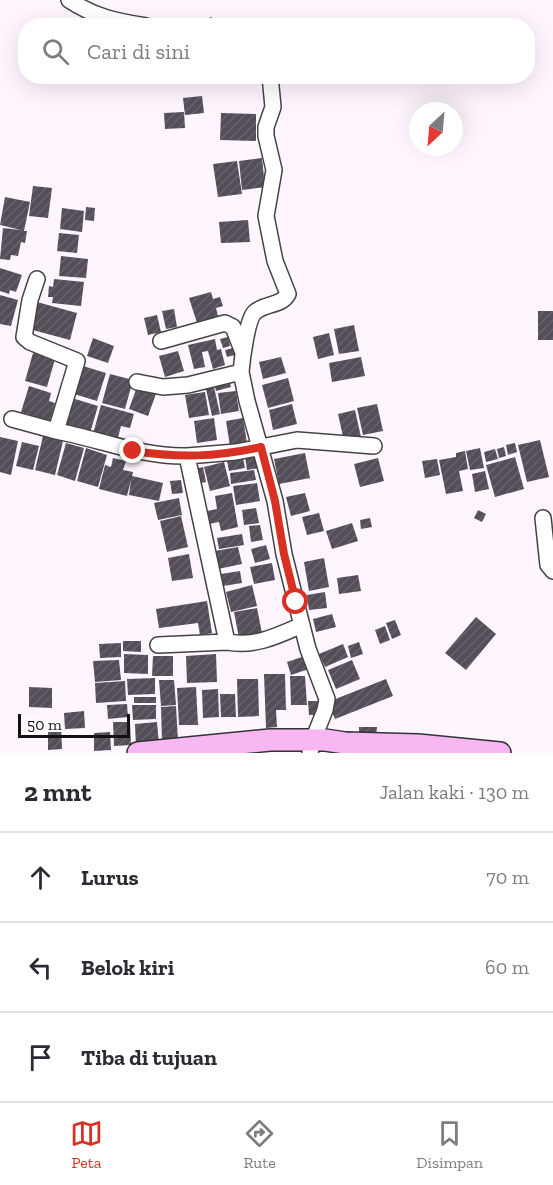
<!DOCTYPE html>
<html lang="id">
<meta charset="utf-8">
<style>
body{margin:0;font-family:"Zilla Slab",serif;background:#f2f2f3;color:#2b2b33}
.compass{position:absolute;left:409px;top:102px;width:54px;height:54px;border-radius:50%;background:#fff;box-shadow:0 6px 24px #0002;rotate:206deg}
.scale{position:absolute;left:18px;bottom:15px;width:112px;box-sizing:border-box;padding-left:6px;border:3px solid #111;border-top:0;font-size:16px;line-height:21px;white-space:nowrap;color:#111;-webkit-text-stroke:4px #fff;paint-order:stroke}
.stop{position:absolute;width:18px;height:18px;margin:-14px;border:4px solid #d93025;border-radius:50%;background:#fff}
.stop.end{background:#d93025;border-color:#fff;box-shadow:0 2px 6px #0008}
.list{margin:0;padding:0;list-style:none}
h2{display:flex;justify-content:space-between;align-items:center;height:78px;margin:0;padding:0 24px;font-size:26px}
h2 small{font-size:20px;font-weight:400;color:#7c7c81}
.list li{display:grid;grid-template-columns:39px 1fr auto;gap:18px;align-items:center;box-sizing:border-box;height:90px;padding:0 24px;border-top:2px solid #e1e1e2}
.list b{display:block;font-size:22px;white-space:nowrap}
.list em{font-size:20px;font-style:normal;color:#7c7c81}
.icon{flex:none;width:33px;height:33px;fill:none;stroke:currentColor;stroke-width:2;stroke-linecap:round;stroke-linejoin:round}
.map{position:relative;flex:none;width:553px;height:753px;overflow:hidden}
.search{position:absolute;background:#fff;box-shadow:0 6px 24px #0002;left:18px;right:18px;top:18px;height:66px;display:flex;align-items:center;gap:15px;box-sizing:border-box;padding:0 21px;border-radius:24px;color:#7c7c81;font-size:22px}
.sheet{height:348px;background:#fff}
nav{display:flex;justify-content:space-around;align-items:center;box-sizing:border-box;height:84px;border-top:2px solid #e1e1e2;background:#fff;font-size:16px;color:#7c7c81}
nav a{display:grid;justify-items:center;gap:3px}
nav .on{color:#d93025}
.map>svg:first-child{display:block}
.building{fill:url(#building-hatch)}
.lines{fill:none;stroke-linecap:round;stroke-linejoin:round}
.street-casing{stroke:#444;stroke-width:18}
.secondary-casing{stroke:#333;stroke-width:24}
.street{stroke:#fff;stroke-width:15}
.secondary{stroke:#f7b7f3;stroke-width:21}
.route{stroke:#d93025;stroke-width:8}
</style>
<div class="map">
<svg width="553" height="753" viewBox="0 0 553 753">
<defs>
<pattern id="building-hatch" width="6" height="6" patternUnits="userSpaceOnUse" patternTransform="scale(1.5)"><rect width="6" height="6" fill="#544e58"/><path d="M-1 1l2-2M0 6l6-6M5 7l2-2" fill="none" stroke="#68636b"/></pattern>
</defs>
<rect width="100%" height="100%" fill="#fef5fe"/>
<path class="building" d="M210 17 231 25V26H207Z
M202 96 204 113 185 115 183 98Z
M184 112 185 128 165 129 164 113Z
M221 113 256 114V141L220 140Z
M262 158 265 187 242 190 239 161Z
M237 161 242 194 218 197 213 164Z
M33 186 52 188 48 218 29 216Z
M5 197 30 202 24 231H27L25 243 21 242 18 256 11 255 10 260 0 259 3 228 21 230 0 225Z
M86 207 95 208 94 221 85 220Z
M62 208 84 211 82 232 60 229Z
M248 220 250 242 221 243 219 222Z
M59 233 79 235 77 253 57 251Z
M61 256 88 259 86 278 59 276Z
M0 268 22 275 16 292 10 290 9 294 0 291Z
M54 279 84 282 81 306 52 303 53 297H48L49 286 53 287Z
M211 292 213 299 220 297 223 306 216 308 218 316 197 323 189 298Z
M0 295 18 300 11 326 0 324Z
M37 302 77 313 70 340 29 329Z
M174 309 177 327 166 329 162 311Z
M538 311H553V340H538Z
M157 315 161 332 148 335 144 318Z
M354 325 359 351 339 354 334 329Z
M329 333 334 355 318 359 313 337Z
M228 337 230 346 223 348 220 339Z
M93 338 114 346 108 363 87 356Z
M215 339 217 350 221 349 225 365 213 369 208 351 202 352 205 367 194 369 188 345Z
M233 348 235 355 227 357 225 350Z
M178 351 184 371 165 377 159 356Z
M33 353 55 359 47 387 25 381Z
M281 357 286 373 263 379 259 362Z
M361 357 365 376 332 382 329 363Z
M83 366 106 373 97 401 74 394Z
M110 374 133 380 125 409 102 403Z
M288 378 294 401 268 408 262 385Z
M229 379 231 387 216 391 214 383Z
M138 384 157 391 148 416 129 409Z
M29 386 51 393 49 401 55 403 50 421 21 412Z
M214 387 220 414 212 416 206 389Z
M236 391 239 411 221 414 218 393Z
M205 392 209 415 189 418 185 395Z
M72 398 98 406 90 433 64 426Z
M292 404 297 424 273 430 269 410Z
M377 404 383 431 363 435 357 408Z
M101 405 134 414 130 428 121 426 117 441 93 434Z
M355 410 361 437 344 441 338 414Z
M214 418 217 440 197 443 194 421Z
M243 418 247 443 230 446 226 421Z
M43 436 63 441 55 475 35 470Z
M0 437 18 441 11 475 0 472Z
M540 440 549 477 527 482 518 445Z
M22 442 39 446 33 470 16 466Z
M66 443 84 448 75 481 57 475Z
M515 443 517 452 508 455 506 445Z
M504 447 506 456 499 458 497 449Z
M86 448 107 455 98 487 77 481Z
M480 448 484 468 470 470 466 451Z
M495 449 498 459 486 462 484 452Z
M465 451 468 469 459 471 463 491 446 494 439 460 456 457V453Z
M305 453 310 478 279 484 274 459Z
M258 454 260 468 247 470 245 456Z
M515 457 524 489 495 497 486 465Z
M113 458 126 461 123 470 133 472 132 476 163 483 159 501 129 495 131 480 127 496 99 489 105 465 111 467Z
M243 458 245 468 229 471 227 461Z
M378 458 384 481 360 487 354 464Z
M437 459 440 475 425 478 422 461Z
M224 462 230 486 210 491 204 467Z
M203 467 206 482 198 484 195 469Z
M254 470 256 480 231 484 230 473Z
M485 471 489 489 475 492 472 474Z
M181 480 183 493 172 494 170 481Z
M257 483 260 501 236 505 233 486Z
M232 493 238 527 221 531 219 522 209 524 207 511 217 509 215 496Z
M305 493 310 511 291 516 286 497Z
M179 498 182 515 158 520 154 503Z
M256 508 259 523 244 525 242 510Z
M478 510 486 514 482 522 474 518Z
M319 513 324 531 307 535 302 517Z
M181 516 188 547 167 552 160 521Z
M370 518 372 527 361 529 360 520Z
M352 523 358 541 332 549 326 531Z
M260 525 263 540 251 542 249 526Z
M242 534 244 545 219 549 217 538Z
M266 545 270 559 255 563 251 549Z
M238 547 242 564 218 569 215 551Z
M189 554 193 578 172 581 168 558Z
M324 558 329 587 309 591 304 562Z
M272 563 275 580 254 584 250 567Z
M240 571 242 583 223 586 221 574Z
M358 575 361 591 339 594 337 578Z
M252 585 257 606 231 612 226 592Z
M325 592 327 608 309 610 307 595Z
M207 601 212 633 200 635 198 623 159 628 156 609Z
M257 608 262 633 239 638 234 612Z
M332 614 336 627 316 632 313 619Z
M476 617 496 634 466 670 445 653Z
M395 620 401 635 392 639 386 623Z
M385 626 390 640 380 644 375 630Z
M123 641H141V652L123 651Z
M359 642 363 654 351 658 348 646Z
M121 643V657L100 658 99 644Z
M343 644 348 657 325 667 319 654Z
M124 654 148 655V674L124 673Z
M216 654 217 682 187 683 186 656Z
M153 656H173V676H152Z
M305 656 309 669 291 675 287 662Z
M119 660 121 680 95 682 93 661Z
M352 660 360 679 336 689 328 670Z
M264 674H285L286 710H276L277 727 266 728Z
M290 676H305L307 705H291Z
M155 678V694L128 695 127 679Z
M237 679H258L259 716 238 717Z
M386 679 393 696 335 719 328 702Z
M159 680H174L176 705 161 706Z
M125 681 126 701 96 703 95 683Z
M29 687 52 688V708L29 707Z
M196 687 198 725H179L177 688Z
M218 689 219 717 203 718 202 690Z
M220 694H235L236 717H221Z
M134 697H156V703H134Z
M308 701H318V715H309Z
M127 704 128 717 108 719 107 705Z
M132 705H156V719L133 720Z
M176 706 178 741 162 742 161 707Z
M84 711 85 728 65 729 64 713Z
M113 722H130L131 745 114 746Z
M157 722 159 745 136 747 135 724Z
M61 725 62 749 48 750V726Z
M359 727H377L376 737H359Z
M110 732 111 750 94 751V733Z"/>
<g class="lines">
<g class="street-casing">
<path id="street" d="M69 0C95 17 115 21 146 26
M37 279 30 300 24 337 30 342 77 361 56 431C100 439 141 457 187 456
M161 341 225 323 233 327 242 350
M241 372C242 360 247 319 255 312 265 303 282 306 288 294L275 261 266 216 274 170 266 136V127L273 107 270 76
M137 382 163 387 188 385 241 372 247 401 275 501 284 554 296 602 308 649 327 699 325 710 313 740 310 753
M12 419 56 431
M543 518 548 565 553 571
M302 625C277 636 255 647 227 642L187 456 236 452 297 440 374 446
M158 645 227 642"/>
</g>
<g class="secondary-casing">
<path id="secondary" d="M138 753 270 740H325L345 743 418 745 500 753"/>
</g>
<use href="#street" class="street"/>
<use href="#secondary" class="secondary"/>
</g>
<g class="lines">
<path class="route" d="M133 451C180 458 215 457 261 447L275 501 284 554 296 602"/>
</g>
</svg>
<svg class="compass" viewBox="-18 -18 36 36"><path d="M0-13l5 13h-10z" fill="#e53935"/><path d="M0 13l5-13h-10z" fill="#7c7c81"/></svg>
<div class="scale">50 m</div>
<div class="stop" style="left:296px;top:602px"></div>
<div class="stop end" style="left:133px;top:451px"></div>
<div class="search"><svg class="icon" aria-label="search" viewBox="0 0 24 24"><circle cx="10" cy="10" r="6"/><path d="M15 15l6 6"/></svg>Cari di sini</div>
</div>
<section class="sheet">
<h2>2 mnt<small>Jalan kaki · 130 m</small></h2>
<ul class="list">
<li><svg class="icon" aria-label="ahead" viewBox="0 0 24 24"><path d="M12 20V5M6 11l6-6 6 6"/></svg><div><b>Lurus</b></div><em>70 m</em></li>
<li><svg class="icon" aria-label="left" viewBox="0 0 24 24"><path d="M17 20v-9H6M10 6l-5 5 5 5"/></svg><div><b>Belok kiri</b></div><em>60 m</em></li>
<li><svg class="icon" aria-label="arrive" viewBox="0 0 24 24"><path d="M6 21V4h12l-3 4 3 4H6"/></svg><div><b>Tiba di tujuan</b></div></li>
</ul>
</section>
<nav>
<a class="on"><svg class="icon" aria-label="map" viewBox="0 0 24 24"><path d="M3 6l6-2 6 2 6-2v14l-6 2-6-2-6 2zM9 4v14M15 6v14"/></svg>Peta</a>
<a><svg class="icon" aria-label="directions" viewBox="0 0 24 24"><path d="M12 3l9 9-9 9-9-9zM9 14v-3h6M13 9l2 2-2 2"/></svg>Rute</a>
<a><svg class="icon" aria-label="saved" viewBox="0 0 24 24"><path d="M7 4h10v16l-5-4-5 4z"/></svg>Disimpan</a>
</nav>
